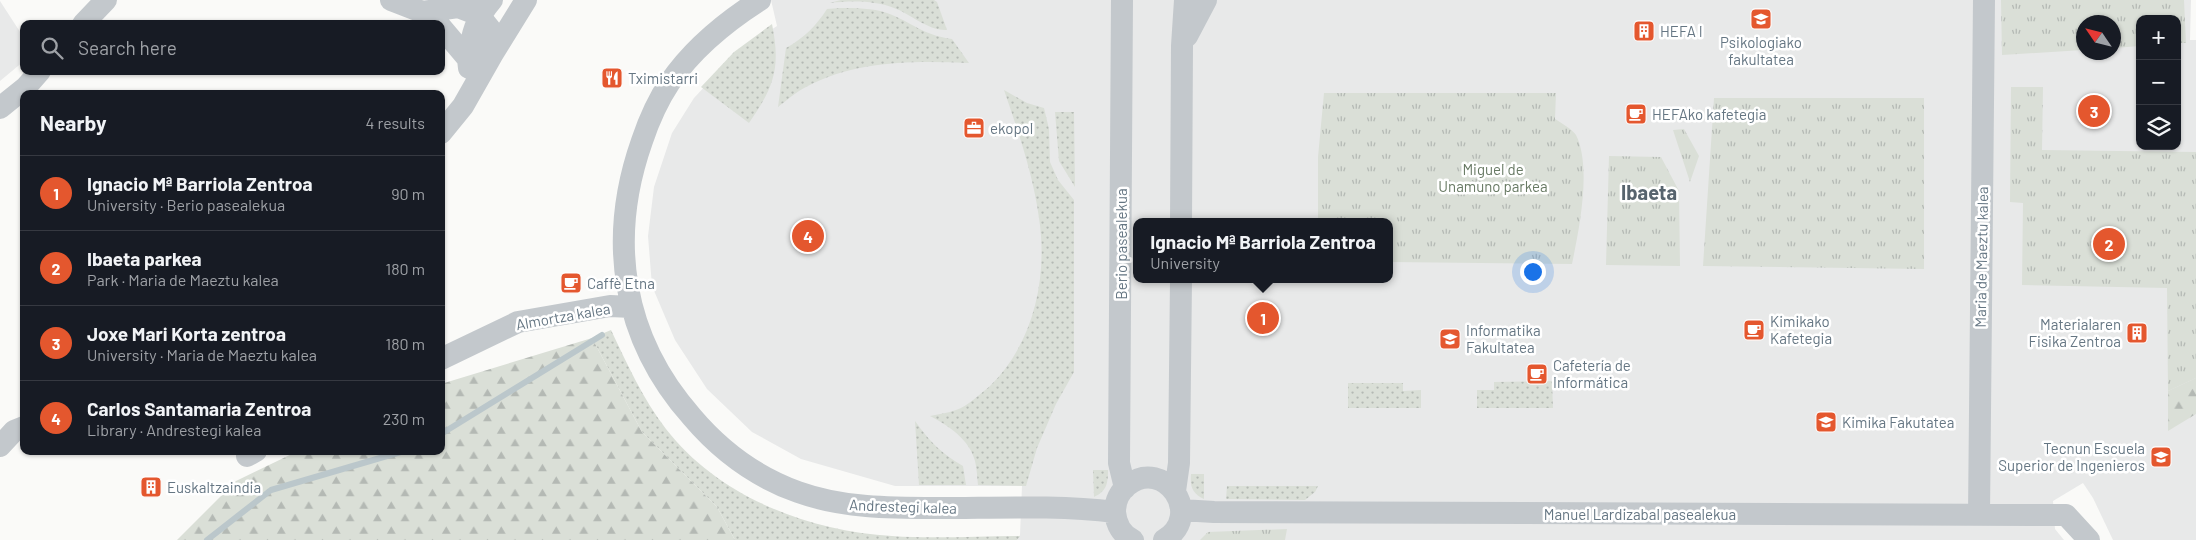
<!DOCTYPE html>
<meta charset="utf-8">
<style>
body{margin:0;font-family:Barlow,sans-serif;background:#20242c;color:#f1f3f6}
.controls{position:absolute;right:15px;top:15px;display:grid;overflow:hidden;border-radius:10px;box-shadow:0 1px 4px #0004}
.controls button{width:45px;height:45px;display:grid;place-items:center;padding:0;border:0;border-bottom:1px solid #363941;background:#171b24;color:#f1f3f6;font:25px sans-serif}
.compass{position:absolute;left:2076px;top:15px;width:45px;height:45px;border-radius:50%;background:#171b24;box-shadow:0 1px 4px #0004;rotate:305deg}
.you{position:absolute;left:1532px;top:271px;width:18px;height:18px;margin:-12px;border:4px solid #fff;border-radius:50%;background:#1a73e8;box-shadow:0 0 0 8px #1a73e833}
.badge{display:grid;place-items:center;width:32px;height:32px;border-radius:50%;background:#e4572e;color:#fff;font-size:16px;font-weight:700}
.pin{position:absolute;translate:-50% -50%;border:2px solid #fff;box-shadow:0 1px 5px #0006}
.popup{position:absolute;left:1133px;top:218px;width:260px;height:65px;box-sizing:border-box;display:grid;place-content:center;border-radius:10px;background:#171b24;filter:drop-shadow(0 1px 4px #0005);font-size:16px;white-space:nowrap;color:#9ea1a6}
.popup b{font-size:19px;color:#f1f3f6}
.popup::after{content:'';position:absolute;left:50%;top:100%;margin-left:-10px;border:10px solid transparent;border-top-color:#171b24}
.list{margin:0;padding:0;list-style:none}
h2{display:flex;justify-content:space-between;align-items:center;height:65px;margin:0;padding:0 20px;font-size:21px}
h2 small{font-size:16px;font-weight:400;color:#9ea1a6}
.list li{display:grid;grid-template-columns:32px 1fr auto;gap:15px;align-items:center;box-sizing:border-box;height:75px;padding:0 20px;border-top:1px solid #363941}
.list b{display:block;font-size:19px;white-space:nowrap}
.list p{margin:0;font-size:16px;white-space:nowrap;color:#9ea1a6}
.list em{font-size:16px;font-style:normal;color:#9ea1a6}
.icon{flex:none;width:28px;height:28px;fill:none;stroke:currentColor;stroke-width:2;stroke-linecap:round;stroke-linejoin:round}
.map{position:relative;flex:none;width:2196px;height:540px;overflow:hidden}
.search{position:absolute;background:#171b24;box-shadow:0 1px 4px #0004;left:20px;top:20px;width:425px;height:55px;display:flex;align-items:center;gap:12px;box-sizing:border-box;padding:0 18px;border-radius:10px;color:#9ea1a6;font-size:19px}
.panel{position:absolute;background:#171b24;box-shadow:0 1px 4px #0004;left:20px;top:90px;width:425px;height:365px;border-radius:10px}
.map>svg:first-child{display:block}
.built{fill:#e8e9e9;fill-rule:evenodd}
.grass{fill:url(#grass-dots)}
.forest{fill:url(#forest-firs)}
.park{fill:url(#park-tufts)}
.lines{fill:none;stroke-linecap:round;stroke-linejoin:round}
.stream{stroke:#bbc7cb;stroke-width:6}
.street{stroke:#c3c8cc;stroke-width:22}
.labels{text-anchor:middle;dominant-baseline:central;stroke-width:5;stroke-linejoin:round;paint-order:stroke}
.poi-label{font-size:15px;fill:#657683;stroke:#fff;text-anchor:start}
.park-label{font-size:15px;fill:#687a64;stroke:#fff}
.street-label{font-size:15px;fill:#657683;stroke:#fff}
.district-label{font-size:20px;font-weight:bold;fill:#57646e;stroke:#fff}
</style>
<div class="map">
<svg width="2196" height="540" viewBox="0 0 2196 540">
<defs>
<pattern id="grass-dots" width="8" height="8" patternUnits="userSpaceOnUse" patternTransform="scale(1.25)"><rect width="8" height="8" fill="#dadfd7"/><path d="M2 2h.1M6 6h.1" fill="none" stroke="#b4b9b4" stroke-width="1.8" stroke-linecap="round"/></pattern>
<pattern id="forest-firs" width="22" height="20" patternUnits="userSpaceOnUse" patternTransform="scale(1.25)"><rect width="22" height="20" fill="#dadfd7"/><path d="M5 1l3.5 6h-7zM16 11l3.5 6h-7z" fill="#b4b9b4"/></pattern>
<pattern id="park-tufts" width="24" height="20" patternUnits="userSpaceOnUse" patternTransform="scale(1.25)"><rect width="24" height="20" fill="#dadfd7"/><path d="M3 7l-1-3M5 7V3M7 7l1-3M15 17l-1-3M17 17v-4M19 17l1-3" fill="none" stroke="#b4b9b4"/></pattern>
</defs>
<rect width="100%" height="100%" fill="#fafaf8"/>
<path class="built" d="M771 0H2191L2190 40H2196V540H2113L2093 498 2083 483 2053 501 2055 529 2064 540H1017L1020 535 1022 486H895L801 459 752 432 707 389 675 340 652 286 648 236 654 187 672 133 694 98 735 54 777 26ZM2140 19H2177V146H2140ZM2084 22H2114V52H2084ZM1137 222H1389V279H1137Z
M0 1 24 38V61L0 81Z"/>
<path class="grass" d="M841 0H934L937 2 947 30C928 31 911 14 894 8 873 0 851 1 829 3Z
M840 8C856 8 872 8 887 13 912 22 922 35 952 39L969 63C913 61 857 60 806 87 796 92 787 100 778 107L786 48C804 38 816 26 827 9Z
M772 24C781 68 774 87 749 123L701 87 734 52Z
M1004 90 1027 103 1044 108 1049 129 1050 162 1058 180 1074 200V372L1056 404 1037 448 1026 486 978 485C977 477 977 469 975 461 970 440 948 425 930 416 938 414 948 413 956 410 968 406 980 394 990 386 1034 343 1048 277 1039 218 1033 174 1018 131 1004 90Z
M1055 112H1074L1075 187 1059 161Z
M611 330C627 364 643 399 666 429 719 497 808 531 892 536 934 539 978 536 1020 536L1017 540H735L717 507 642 432 592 338Z
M1552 381 1553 408H1477V390H1494V382Z
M1348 383H1403V391L1421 390V408H1348Z
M915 421C930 442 941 453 963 466L966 485H919Z
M1093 470H1108C1108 483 1107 491 1094 497Z
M1191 474H1204V499C1192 493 1190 487 1191 474Z
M1227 486H1318L1315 492 1305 500 1226 499Z"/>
<path class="forest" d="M592 338 642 432 717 507 735 540H177L236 481 298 451H441V384Z
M2196 378V414L2168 431V391Z"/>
<path class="park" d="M2001 0H2184L2186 43H2177V19H2140V46L2114 48V22H2084L2083 50 2002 55Z
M2011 87H2043L2042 150 2196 152V378L2168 391 2167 288 2022 285 2023 203 2010 202Z
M1324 93H1556L1555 119C1561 123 1572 129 1576 135 1592 167 1579 230 1572 264L1389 262V222H1318V157Z
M1714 98H1924V269L1703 266Z
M1684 129 1699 156 1690 182 1673 130Z
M1609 156 1661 157 1679 191 1680 266 1606 265Z
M1287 529 1285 540H1200L1208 532Z"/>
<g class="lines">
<path class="stream" d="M441 434 602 335
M207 540 271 490 404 451"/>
<path class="street" d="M391 0 422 12 458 7 472 2
M492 0C475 20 472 34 468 59L492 55 526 0
M760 0C727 21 692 50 670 82 658 100 649 120 642 141 607 240 622 338 692 417 720 450 756 477 798 492 842 508 890 508 937 508 996 508 1056 505 1115 512
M1122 0 1119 463 1125 488
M83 24 106 0
M441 27 468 59 469 68
M1187 36 1206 0
M0 108 26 87 40 71
M441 133 463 106 492 55 491 30 479 15 458 7
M1181 222 1182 46 1185 0
M441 359 518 322 610 306 632 307
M0 446 14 431 24 427
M247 456 256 451
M1175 491 1179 463 1181 279
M1181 510 1214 512 2066 515 2089 540
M1979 515 1984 0
M1133 540C1122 535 1116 524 1115 512 1115 501 1120 491 1128 485 1164 457 1205 515 1164 540"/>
</g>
<defs>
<g id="university-square" transform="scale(1.125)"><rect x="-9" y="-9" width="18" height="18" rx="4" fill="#e4572e" stroke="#fff"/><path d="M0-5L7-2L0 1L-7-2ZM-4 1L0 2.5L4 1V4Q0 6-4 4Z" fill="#fff"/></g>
<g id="building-square" transform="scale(1.125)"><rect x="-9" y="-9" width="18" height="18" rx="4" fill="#e4572e" stroke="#fff"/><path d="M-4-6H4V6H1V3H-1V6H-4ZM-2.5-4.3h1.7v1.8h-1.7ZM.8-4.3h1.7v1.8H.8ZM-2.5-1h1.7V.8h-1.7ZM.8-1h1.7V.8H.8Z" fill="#fff"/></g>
<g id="restaurant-square" transform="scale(1.125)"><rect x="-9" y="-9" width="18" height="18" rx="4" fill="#e4572e" stroke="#fff"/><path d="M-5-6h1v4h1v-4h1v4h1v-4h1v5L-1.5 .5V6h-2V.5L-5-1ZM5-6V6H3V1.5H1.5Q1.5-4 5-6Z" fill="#fff"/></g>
<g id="cafe-square" transform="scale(1.125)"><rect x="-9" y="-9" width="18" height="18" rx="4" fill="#e4572e" stroke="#fff"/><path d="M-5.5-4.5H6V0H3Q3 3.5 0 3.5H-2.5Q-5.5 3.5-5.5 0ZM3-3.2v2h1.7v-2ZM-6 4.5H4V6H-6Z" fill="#fff"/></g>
<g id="office-square" transform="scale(1.125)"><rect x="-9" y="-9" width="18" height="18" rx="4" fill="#e4572e" stroke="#fff"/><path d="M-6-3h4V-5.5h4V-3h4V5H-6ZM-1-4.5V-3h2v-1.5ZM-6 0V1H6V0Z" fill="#fff"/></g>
</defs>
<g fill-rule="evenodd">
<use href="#university-square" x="1761" y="19"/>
<use href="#building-square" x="1644" y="31"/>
<use href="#restaurant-square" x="612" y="78"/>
<use href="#cafe-square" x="1636" y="114"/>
<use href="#office-square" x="974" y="128"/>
<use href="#cafe-square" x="571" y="283"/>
<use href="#cafe-square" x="1754" y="330"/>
<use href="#building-square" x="2137" y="333"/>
<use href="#university-square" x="1450" y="339"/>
<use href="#cafe-square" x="1537" y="374"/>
<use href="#university-square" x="1826" y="422"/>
<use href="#university-square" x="2161" y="457"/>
<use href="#building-square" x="151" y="487"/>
</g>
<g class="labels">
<g class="poi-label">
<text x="1660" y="31">HEFA I</text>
<text x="1761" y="42" text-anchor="middle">Psikologiako<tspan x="1761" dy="17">fakultatea</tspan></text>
<text x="628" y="78">Tximistarri</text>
<text x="1652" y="114">HEFAko kafetegia</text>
<text x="990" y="128">ekopol</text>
<text x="587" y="283">Caffè Etna</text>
<text x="1770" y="321">Kimikako<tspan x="1770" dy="17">Kafetegia</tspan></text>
<text x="2121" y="324" text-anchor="end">Materialaren<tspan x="2121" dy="17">Fisika Zentroa</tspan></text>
<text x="1466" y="330">Informatika<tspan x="1466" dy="17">Fakultatea</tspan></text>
<text x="1553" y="365">Cafetería de<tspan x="1553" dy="17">Informática</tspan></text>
<text x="1842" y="422">Kimika Fakutatea</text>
<text x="2145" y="448" text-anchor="end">Tecnun Escuela<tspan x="2145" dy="17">Superior de Ingenieros</tspan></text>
<text x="167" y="487">Euskaltzaindia</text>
</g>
<g class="park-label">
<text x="1493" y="169">Miguel de<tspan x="1493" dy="17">Unamuno parkea</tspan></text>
</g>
<g class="street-label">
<text transform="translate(1121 244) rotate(-90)">Berio pasealekua</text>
<text transform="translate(1981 257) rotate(-89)">Maria de Maeztu kalea</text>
<text transform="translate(563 316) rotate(-10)">Almortza kalea</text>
<text transform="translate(903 506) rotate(2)">Andrestegi kalea</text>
<text x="1640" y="514">Manuel Lardizabal pasealekua</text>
</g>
<g class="district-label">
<text x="1649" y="192">Ibaeta</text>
</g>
</g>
</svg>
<div class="controls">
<button>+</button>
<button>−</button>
<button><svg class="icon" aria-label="layers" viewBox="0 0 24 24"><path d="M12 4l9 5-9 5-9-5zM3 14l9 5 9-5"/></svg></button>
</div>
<svg class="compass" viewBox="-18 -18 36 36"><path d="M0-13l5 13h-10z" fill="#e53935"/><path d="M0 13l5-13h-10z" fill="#9ea1a6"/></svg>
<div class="you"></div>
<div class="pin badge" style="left:1263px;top:318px">1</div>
<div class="popup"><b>Ignacio Mª Barriola Zentroa</b>University</div>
<div class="pin badge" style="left:2109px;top:244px">2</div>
<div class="pin badge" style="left:2094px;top:111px">3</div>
<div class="pin badge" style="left:808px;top:236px">4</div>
<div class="search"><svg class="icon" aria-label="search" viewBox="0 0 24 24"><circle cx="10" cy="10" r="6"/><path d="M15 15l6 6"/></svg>Search here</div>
<section class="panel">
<h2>Nearby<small>4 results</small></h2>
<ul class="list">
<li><span class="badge">1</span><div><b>Ignacio Mª Barriola Zentroa</b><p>University · Berio pasealekua</p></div><em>90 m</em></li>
<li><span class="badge">2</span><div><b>Ibaeta parkea</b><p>Park · Maria de Maeztu kalea</p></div><em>180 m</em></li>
<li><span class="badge">3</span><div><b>Joxe Mari Korta zentroa</b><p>University · Maria de Maeztu kalea</p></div><em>180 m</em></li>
<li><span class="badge">4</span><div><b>Carlos Santamaria Zentroa</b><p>Library · Andrestegi kalea</p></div><em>230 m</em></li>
</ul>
</section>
</div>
